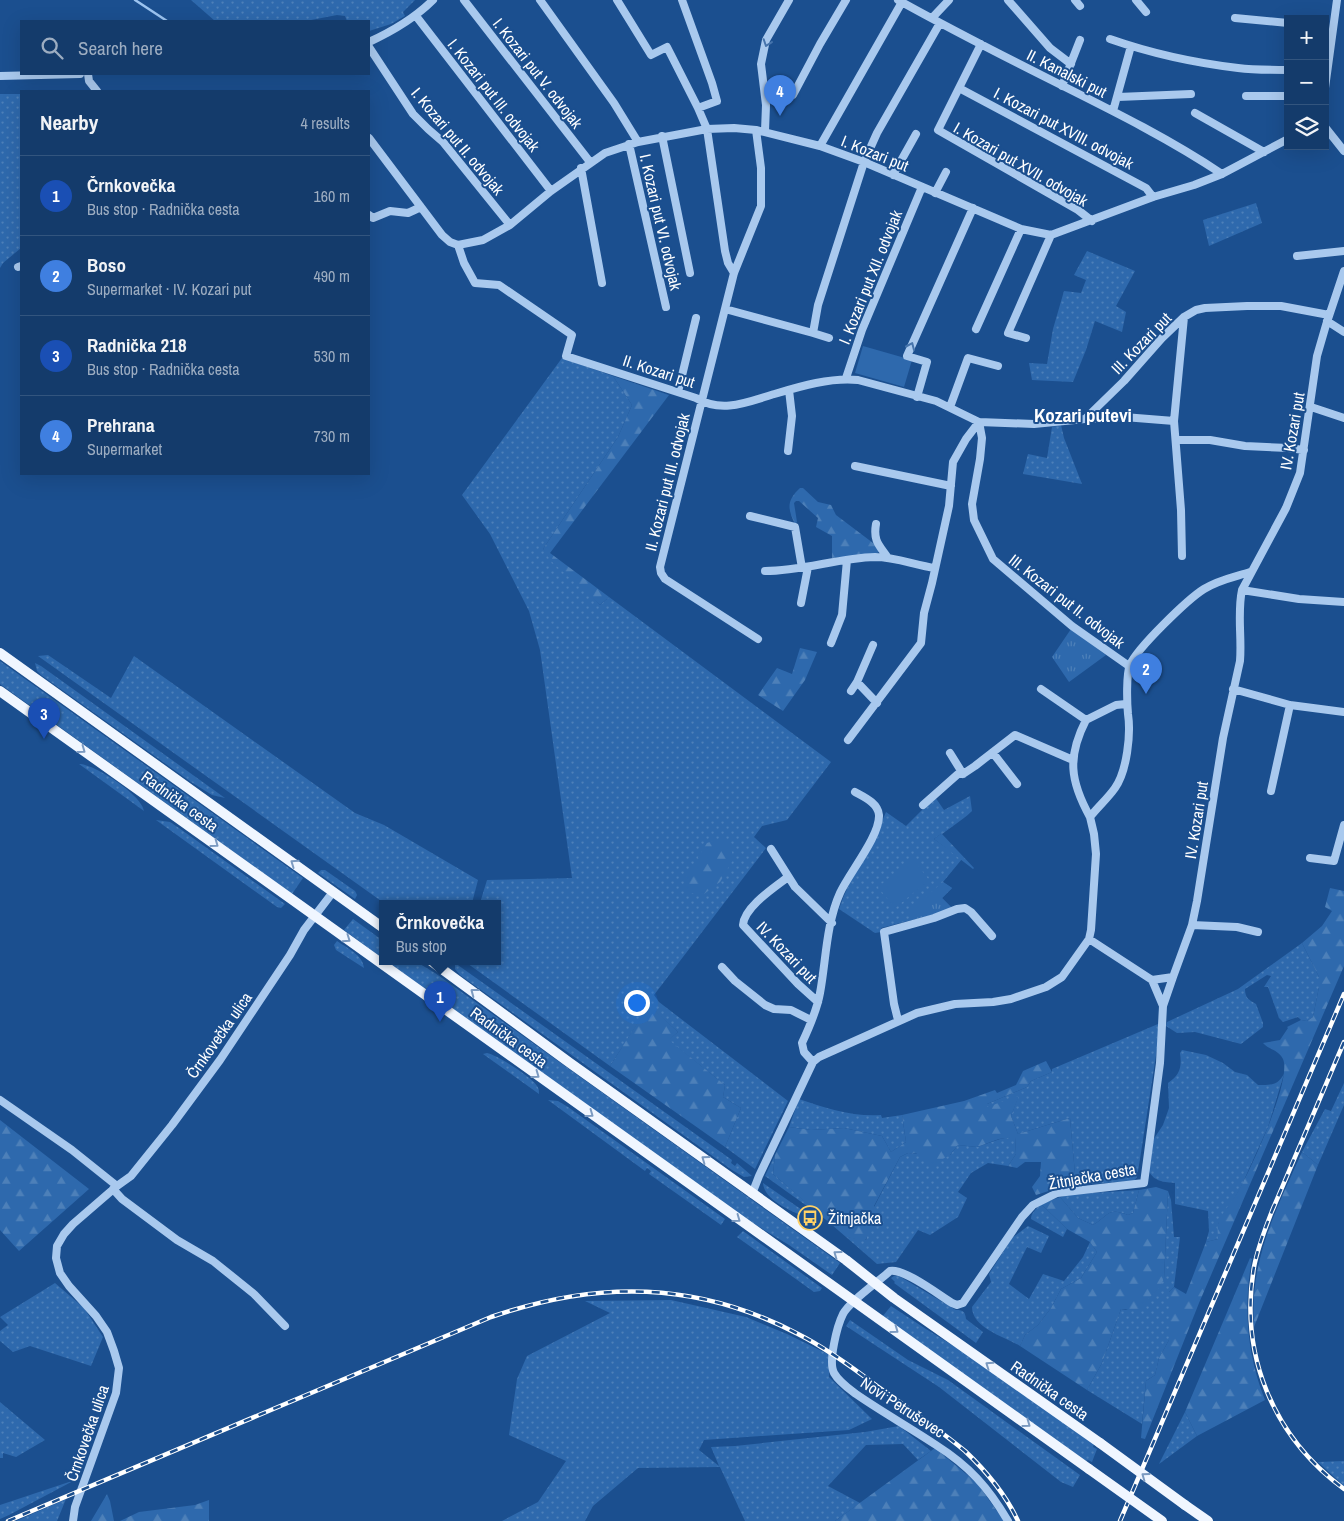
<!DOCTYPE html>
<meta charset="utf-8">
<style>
body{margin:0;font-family:"Archivo Narrow",sans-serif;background:#1d4271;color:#f1f3f6}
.controls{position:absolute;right:15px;top:15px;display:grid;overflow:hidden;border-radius:0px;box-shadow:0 5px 20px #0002}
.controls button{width:45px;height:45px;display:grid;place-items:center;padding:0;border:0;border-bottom:1px solid #33557e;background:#143b6b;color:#f1f3f6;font:25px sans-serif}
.you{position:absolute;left:636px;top:1002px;width:18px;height:18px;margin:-12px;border:4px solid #fff;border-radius:50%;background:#1a73e8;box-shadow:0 0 0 8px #1a73e833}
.badge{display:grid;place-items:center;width:32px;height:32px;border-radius:50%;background:#ffd166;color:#fff;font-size:16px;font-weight:700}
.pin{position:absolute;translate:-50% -41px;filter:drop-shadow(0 1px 2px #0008)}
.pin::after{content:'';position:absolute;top:26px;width:18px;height:15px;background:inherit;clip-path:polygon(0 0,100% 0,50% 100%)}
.popup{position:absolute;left:379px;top:900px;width:122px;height:65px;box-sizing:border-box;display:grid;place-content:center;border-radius:0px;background:#143b6b;filter:drop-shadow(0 1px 4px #0005);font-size:16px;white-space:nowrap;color:#9dadc1}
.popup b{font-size:19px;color:#f1f3f6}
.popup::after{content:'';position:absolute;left:50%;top:100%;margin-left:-10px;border:10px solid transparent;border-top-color:#143b6b}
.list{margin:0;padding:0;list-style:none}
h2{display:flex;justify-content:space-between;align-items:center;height:65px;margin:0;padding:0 20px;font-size:21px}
h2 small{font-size:16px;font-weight:400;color:#9dadc1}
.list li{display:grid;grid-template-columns:32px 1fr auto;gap:15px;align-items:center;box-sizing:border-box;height:80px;padding:0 20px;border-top:1px solid #33557e}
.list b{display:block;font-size:19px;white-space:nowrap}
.list p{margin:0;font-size:16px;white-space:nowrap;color:#9dadc1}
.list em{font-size:16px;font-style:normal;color:#9dadc1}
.icon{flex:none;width:28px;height:28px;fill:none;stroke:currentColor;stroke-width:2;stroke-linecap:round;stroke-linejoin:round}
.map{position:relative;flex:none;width:1344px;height:1521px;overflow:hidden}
.search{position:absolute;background:#143b6b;box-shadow:0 5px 20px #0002;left:20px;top:20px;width:350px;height:55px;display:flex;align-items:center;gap:12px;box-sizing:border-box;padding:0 18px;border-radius:0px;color:#9dadc1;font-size:19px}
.panel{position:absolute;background:#143b6b;box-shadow:0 5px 20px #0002;left:20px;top:90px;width:350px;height:385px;border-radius:0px}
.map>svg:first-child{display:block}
.grass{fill:url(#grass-dots)}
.forest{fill:url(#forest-firs)}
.park{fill:url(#park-tufts)}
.pitch{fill:#2e69ad}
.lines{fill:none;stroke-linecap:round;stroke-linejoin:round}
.stream{stroke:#9cc4f0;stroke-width:2.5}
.minor{stroke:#a9c9ee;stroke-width:8}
.major{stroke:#f0f6ff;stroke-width:10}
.rail-casing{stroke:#fff;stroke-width:4.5}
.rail{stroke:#1b4f8f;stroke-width:2.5;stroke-dasharray:8;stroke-linecap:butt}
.major-bridge{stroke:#f0f6ff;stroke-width:10}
.oneway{stroke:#4674ac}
.oneway2{stroke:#7b9ac1}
.labels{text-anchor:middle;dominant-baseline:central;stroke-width:4;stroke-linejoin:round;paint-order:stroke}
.street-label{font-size:16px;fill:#fff;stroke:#1b4f8f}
.poi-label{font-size:16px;fill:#fff;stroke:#1b4f8f;text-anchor:start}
.quarter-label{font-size:19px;font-weight:bold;fill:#fff;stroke:#1b4f8f}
</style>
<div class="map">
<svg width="1344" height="1521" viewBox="0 0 1344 1521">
<defs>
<pattern id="grass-dots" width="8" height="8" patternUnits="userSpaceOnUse" patternTransform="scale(1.25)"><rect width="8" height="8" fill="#2e69ad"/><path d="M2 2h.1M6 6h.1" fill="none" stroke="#4d80b9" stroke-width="1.8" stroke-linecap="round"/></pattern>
<pattern id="forest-firs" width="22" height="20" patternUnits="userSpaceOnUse" patternTransform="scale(1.25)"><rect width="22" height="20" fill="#2e69ad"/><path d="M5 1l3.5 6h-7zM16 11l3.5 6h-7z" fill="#4d80b9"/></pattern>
<pattern id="park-tufts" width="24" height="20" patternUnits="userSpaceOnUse" patternTransform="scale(1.25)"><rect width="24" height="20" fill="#2e69ad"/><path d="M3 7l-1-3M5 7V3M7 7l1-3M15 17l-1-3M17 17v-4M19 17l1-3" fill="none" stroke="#4d80b9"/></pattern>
</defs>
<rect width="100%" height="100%" fill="#1b4f8f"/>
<path class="grass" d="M191 0H415L403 12 405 16 391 24 369 31V21H347L345 16 337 15 306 21H215Z
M0 94H21V248L3 263 0 268Z
M1256 203 1262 223 1209 246 1203 220Z
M1087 251 1135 271 1116 306 1126 312 1122 332 1095 321 1086 350 1073 382 1032 380 1029 363 1047 364 1053 329 1064 291 1081 293 1086 280 1074 275Z
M562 358 613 376 632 405 618 437 543 549 600 605 609 597 831 762 787 820 762 826 754 837 766 848 654 995 659 1002 788 1101 755 1169 725 1147 741 1108 723 1097 725 1085 668 1040 678 1032 649 1006 610 1066 464 961H498V903H480L487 880 572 878 540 650 529 611 490 534 462 495Z
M1061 425 1064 438 1082 484 1023 474 1028 454 1047 458 1052 427Z
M48 655 111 698 134 656 355 813 384 825 478 880 472 903H384L38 656Z
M0 661 303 878 292 894 0 684Z
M35 663 41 666 225 798 212 795 191 782 41 675 37 671Z
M79 764C95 764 143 796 144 811Z
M970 796 972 811C961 822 947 829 934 839L962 859 943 882 952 888 942 898 951 907 939 913 881 928V932L875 933 839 909C850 875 873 845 886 812L906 826 935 797 944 810Z
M156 820 170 822 179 828 285 904 281 908 277 907Z
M321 870H325L355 891 357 895 355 899 318 873Z
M353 919 382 940V958L344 930Z
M337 941C347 948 363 955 364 968L336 950 334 945Z
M1302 943 1319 977V987L1313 1017 1307 1021 1301 1020 1298 1017 1283 1022 1279 1018 1268 987H1264L1271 976 1267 975 1245 989C1245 998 1249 1000 1256 1004L1263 1023V1027L1241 1044 1195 1032 1177 1033 1166 1026 1167 1022 1238 989Z
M386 961H415L435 973 840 1263 832 1275 789 1245 751 1222Z
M455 963 732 1160 731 1163 735 1166 737 1163 752 1176 744 1177 732 1170 460 975 455 969Z
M1158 1024 1159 1029 1157 1049 1140 1159 1137 1177 1134 1181 1076 1185 1070 1118 1018 1134 1011 1116 1018 1097 986 1108 987 1104 1027 1087 1031 1081 1052 1072V1069Z
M1182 1050 1206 1055 1223 1063 1235 1072 1247 1075 1258 1085C1271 1085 1277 1086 1284 1074L1268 1127 1240 1189 1218 1224V1239L1206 1242 1209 1231 1208 1211 1175 1204V1183C1165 1182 1154 1182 1149 1171L1151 1143 1163 1125 1169 1108 1168 1083C1180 1075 1182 1067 1180 1053Z
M487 1053C497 1055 532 1077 537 1086 539 1089 539 1090 539 1094L483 1054Z
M1344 1083V1105L1318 1165 1302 1152 1325 1109 1331 1111Z
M799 1099C825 1108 853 1117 881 1115L882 1118 902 1115 906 1142 891 1152 882 1136 844 1128 811 1130 789 1127Z
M548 1100 558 1101 568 1107 725 1219 721 1225 649 1174 651 1171 647 1168 645 1171Z
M1015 1136 1016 1154 1008 1166 988 1163 971 1173 958 1192 967 1198 958 1217 930 1235 918 1230 896 1262 877 1264 846 1237 866 1240 874 1207 900 1157 908 1153 950 1155 958 1145 977 1147 1000 1139Z
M775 1155 773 1174 832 1224 765 1176Z
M763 1183 805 1212V1217C791 1211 764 1200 763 1183Z
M1139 1190 1133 1213 1128 1215C1108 1207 1109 1215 1093 1225L1078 1218 1060 1197 1076 1194Z
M1168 1191 1171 1200 1174 1237H1180L1174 1287 1169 1292V1340L1159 1358 1155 1375 1146 1381 1142 1424 1087 1390 1102 1363 1121 1309 1126 1310C1144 1302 1154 1296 1164 1279Z
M1041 1204 1067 1229 1063 1237 1031 1219C1031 1213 1036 1209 1041 1204Z
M1028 1226 1049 1236 1041 1253 1027 1247 1009 1284 1029 1299 1043 1274 1064 1281 1083 1257 1090 1242 1097 1252 1081 1278 1061 1289 1051 1308 1038 1325 1025 1335 1020 1346C1005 1337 972 1328 972 1307L991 1282 989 1274 1012 1238Z
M743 1231 822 1288 820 1291 814 1292 737 1237Z
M894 1276H899L956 1310C964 1310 965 1312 966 1319L983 1332 976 1343 894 1283 895 1282 891 1278Z
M55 1283 84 1308 103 1337 91 1366 30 1346 13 1352 0 1341V1331L8 1325 0 1317Z
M671 1300 746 1317 787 1334 830 1355 829 1377 872 1419 849 1430 704 1440 699 1450 719 1466 711 1447 735 1446 865 1432 899 1426 931 1451 918 1460 903 1444 866 1445 828 1486 860 1503 835 1521H745L720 1467 638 1468 593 1506 585 1521H502L538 1502 566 1461 509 1435 517 1379 527 1356 610 1313 585 1301Z
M891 1306 926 1329 962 1351 1094 1444 1093 1447 1097 1449 1092 1462 1088 1460 1086 1461 882 1317Z
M850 1320 908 1360 948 1380 1080 1475 1073 1487 1061 1482 939 1387 846 1326Z
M0 1402 45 1440 16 1457 3 1453V1458H0Z
M1185 1412 1197 1436 1159 1464Z
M1344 1461V1486L1318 1462Z
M75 1480 9 1515 0 1519V1505Z
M66 1499 57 1521H16Z"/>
<path class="forest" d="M613 376 669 395 550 553 609 597 600 605 551 561 543 549 618 437 632 405Z
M800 488H803L818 502 831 505 836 515 877 546 879 552 874 555 832 558V536L816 527 818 518 799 501H796L794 503 797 522 795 524C787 508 787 500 800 488Z
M800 648 817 652 805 680 783 711 758 695 777 668 792 674Z
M953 825V826L942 834 974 868 973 869 934 839Z
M721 838 729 844 734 858 720 882 704 894 686 893 684 880 707 843Z
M1330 888 1344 891V966L1199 1303 1145 1439 1141 1438 1146 1381 1155 1375 1159 1358 1169 1340V1292L1174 1287 1186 1294 1206 1242 1218 1239C1218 1234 1217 1228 1218 1224 1222 1211 1234 1200 1240 1188 1252 1166 1292 1080 1283 1059 1278 1049 1269 1050 1263 1043L1280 1040 1288 1028 1287 1027 1301 1020 1307 1021 1313 1017 1319 987V977L1302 943 1322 926 1332 911 1325 907Z
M649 1005 678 1032 669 1040 725 1085 723 1097 741 1108 725 1147 610 1066Z
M1046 1061 1052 1072 1031 1081 1027 1087 987 1104V1107L1019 1096 1011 1116 1018 1134 1070 1118 1076 1185 1055 1189 1036 1195 1032 1187 1040 1176 1041 1162H1025L1017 1168 1008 1166 1016 1154 1015 1137 999 1139 977 1147 958 1145 950 1155 932 1165 916 1153H908L900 1157 874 1206 878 1214 865 1241 846 1237 773 1174 775 1155 789 1127 811 1130 844 1128 882 1136 891 1152 906 1142 902 1115 964 1101 995 1090 997 1093 1016 1085 1023 1071Z
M0 1120 89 1189 19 1251 0 1230Z
M1302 1152 1318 1165 1254 1327C1249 1261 1276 1210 1302 1152Z
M1156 1187 1168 1191 1164 1279 1160 1287 1146 1301V1311L1121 1309 1102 1363 1087 1390 1020 1346 1025 1335 1038 1325 1051 1308 1061 1289 1081 1278 1097 1252 1090 1242 1067 1229 1041 1204 1060 1197 1078 1218 1093 1225C1109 1215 1108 1207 1128 1215L1133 1213 1139 1190Z
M1250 1258 1252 1259C1243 1307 1247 1355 1265 1400L1197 1436 1185 1412Z
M935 1448 977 1483 1004 1521H835Z
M107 1494 110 1501 114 1521H91Z
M209 1500V1521H120L139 1512 195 1505Z"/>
<path class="park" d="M1071 629 1106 655 1069 682 1052 657Z
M943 882 952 888 942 898 951 907 939 913 911 920 908 912Z"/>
<path class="pitch" d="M863 346 912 360 904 387 855 373Z
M913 859 929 880 895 908 878 887Z"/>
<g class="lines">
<path class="stream" d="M135 0 167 21"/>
<path class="minor" d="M464 0 590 162
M540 0 614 103 638 142
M617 0 651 55 667 47 698 108 707 129 725 251 728 263 734 273
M682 0 712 83 717 101 698 108
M898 0C952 30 1007 58 1063 86 1117 113 1171 140 1222 174
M1008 0 1050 48 1071 64
M1075 0 1080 6
M1136 0 1146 12
M416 16 551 191
M932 18 949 0
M1235 18 1288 23
M1110 39C1150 53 1196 63 1238 68 1254 70 1271 70 1288 70
M369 42C393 31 414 19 433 0
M981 44 938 130 1078 210 1092 221
M369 47 413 114 428 129 443 142 510 225
M88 74 89 81 97 91
M0 76 80 74
M764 86 786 96 793 95 820 44 846 0
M1062 86 1080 40
M959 88 1146 188 1153 197
M1325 88 1337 0
M1246 96H1288
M1118 97 1191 94
M1113 111 1131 46
M1195 113 1264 152
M1325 127 1344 151
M756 130 761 168V206L734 273 660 567 661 573 665 579 758 639
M765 131 766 105 761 64 766 40 789 0
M662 136 690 273
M369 138 442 235 450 242 458 245 483 240 510 225 551 191 605 153 638 142 707 129 734 128 756 130 820 146 864 162 1021 229 1051 235 1153 197 1194 185 1222 174 1288 139
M629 144 666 307
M820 146 902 2
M581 168 602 283
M893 175 916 134
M935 193 946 172
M369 215 373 218 390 211 408 213 421 207
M458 245 464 263 475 283 499 285 572 335 566 356 696 398C721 413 745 403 771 395 798 387 830 377 858 380L936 401 979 422 1034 424 1085 419 1124 381 1162 338 1184 317 1196 310 1205 308 1247 306H1281L1329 315
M1297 256 1344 251
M18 267 21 266
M725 309 813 333
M1327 321 1344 332
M976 329 1021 229
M829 338 813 333 818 305 864 162 877 133 940 23
M1026 338 1008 333 1051 235
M846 378 862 330 922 187
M678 392 696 318
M917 397 927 362 907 356 973 208
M950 407 968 358 998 366
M1311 407 1344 418
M1085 419 1124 417 1174 421
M979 422 982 438 980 459 972 504 974 520 993 559 1072 626 1129 666
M1176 440H1210L1245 446 1288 448 1304 450
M788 451 792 416 789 390
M855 466 951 486
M750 516 795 527 802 568
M876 524C873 541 879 545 888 558
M1182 556 1181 510 1174 421 1184 317
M765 571C802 571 838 558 875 557 895 557 915 565 935 568
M1242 590 1299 599 1344 602
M801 603 808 567
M831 643 842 615 847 560
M857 682 877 703
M1041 689 1086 720
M1233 689 1290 705 1344 712
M851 691 857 682 873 645
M848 740 921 643 924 613 932 583 949 506 953 462 966 439 979 422
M950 753 963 774 975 766 1015 735 1073 760
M993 753 1017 784
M1271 791 1290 705
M923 805 958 774H963
M1090 817C1070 781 1067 757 1086 720L1116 705 1126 704
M771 849 795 887 832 923
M1310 858 1334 861 1344 825
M788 877C775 887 744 907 743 925L798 984 818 1002
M1192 925 1237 927 1258 932
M1089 939 1152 980 1173 977 1192 925 1197 901 1223 738 1240 661C1242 637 1237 613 1242 590L1286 508 1300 473 1317 356 1326 325 1344 271
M722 967 735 981 765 1005 774 1009 791 1010 811 1020
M1152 980 1163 1006 1173 977
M898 1020 894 1004 884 932 934 918 957 909 965 908 971 912 992 936
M813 1062 804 1052 802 1043C809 1028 817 1010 820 993 826 961 826 924 840 893 849 873 880 836 879 815 878 803 864 797 855 792
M0 1100 72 1150 117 1186
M113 1189 122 1199 177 1240 213 1261 254 1294 285 1326
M752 1194 759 1176 813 1062 819 1057 917 1013 955 1004 993 1002 1011 999 1046 987 1062 977 1089 939 1091 930 1096 854 1094 834 1090 817C1098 807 1108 798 1115 788 1127 771 1131 734 1128 714 1127 704 1126 674 1130 665 1137 648 1188 599 1204 589 1218 580 1234 577 1250 572
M73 1521 75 1507 116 1393 119 1368 114 1351 107 1332 96 1316 69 1286 60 1273 56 1258 57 1246 64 1234 73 1224 117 1186 131 1176 172 1125 220 1060 290 955 304 930 333 892
M1008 1521C988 1487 969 1466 936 1445 909 1427 882 1412 856 1394 848 1388 839 1382 834 1373 828 1362 837 1326 843 1314 850 1301 878 1282 890 1271 904 1268 939 1295 952 1303L957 1305 963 1303 1022 1217 1033 1205 1057 1193 1144 1183 1160 1063 1163 1006"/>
<path class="major" d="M0 653 382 927
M0 691 1089 1469
M431 961 570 1063 846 1260 894 1298 1100 1443
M1185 1505 1208 1521"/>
<g class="rail-casing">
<path id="rail" d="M1274 1206C1266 1226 1258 1246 1254 1267 1239 1354 1273 1437 1344 1489
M1272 1211 1344 1042
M8 1521 491 1317C598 1280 697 1281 798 1334 826 1348 852 1367 877 1386 907 1407 937 1428 965 1451 986 1471 1006 1495 1018 1521
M1120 1521 1344 994"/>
</g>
<use href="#rail" class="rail"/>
<path class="major-bridge" d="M1100 1443 1185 1505
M1089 1469 1162 1521"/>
</g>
<defs><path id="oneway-chevron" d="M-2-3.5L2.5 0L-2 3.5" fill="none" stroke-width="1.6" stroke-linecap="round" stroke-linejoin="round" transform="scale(1.25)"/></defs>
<g class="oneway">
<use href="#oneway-chevron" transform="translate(767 43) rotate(109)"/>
<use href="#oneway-chevron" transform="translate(911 346) rotate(-66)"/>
</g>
<g class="oneway2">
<use href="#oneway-chevron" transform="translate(82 750) rotate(36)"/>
<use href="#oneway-chevron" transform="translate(215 844) rotate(36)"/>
<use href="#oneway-chevron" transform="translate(294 863) rotate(-145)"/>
<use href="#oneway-chevron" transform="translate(347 939) rotate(35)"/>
<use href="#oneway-chevron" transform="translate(474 992) rotate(-143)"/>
<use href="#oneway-chevron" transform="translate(536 1075) rotate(36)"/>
<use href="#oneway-chevron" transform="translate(590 1114) rotate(36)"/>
<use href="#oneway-chevron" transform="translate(705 1159) rotate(-144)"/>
<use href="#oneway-chevron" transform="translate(737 1219) rotate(36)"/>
<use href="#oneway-chevron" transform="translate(837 1254) rotate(-144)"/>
<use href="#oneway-chevron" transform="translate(895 1330) rotate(36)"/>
<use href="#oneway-chevron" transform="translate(989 1365) rotate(-145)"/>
<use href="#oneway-chevron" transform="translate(1027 1424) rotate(36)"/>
<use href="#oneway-chevron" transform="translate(1145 1476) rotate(-144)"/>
</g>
<defs>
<g id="bus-ring" transform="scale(1.25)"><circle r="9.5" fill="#1b4f8f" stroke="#ffd166" stroke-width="1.5"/><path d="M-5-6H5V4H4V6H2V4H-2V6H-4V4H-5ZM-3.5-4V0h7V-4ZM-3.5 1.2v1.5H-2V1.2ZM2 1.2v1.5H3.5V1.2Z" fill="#ffd166"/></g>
</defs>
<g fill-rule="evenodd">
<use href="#bus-ring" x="810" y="1218"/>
</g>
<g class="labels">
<g class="street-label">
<text transform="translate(538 73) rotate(52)">I. Kozari put V. odvojak</text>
<text transform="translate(1067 73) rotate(27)">II. Kanalski put</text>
<text transform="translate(494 95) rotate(52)">I. Kozari put III. odvojak</text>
<text transform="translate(1064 128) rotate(28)">I. Kozari put XVIII. odvojak</text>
<text transform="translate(458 141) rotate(50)">I. Kozari put II. odvojak</text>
<text transform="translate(875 153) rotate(22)">I. Kozari put</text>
<text transform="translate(1021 164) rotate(30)">I. Kozari put XVII. odvojak</text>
<text transform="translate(661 222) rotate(77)">I. Kozari put VI. odvojak</text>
<text transform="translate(870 277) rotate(-68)">I. Kozari put XII. odvojak</text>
<text transform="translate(1141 343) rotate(-46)">III. Kozari put</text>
<text transform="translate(659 371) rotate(18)">II. Kozari put</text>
<text transform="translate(1292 431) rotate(-80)">IV. Kozari put</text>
<text transform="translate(667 482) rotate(-76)">II. Kozari put III. odvojak</text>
<text transform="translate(1067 601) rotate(38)">III. Kozari put II. odvojak</text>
<text transform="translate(180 801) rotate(36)">Radnička cesta</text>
<text transform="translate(1196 820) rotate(-81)">IV. Kozari put</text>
<text transform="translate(787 952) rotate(46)">IV. Kozari put</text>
<text transform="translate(219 1035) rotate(-55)">Črnkovečka ulica</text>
<text transform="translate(509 1037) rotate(36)">Radnička cesta</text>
<text transform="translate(1092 1176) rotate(-10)">Žitnjačka cesta</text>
<text transform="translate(1050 1390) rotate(35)">Radnička cesta</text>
<text transform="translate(903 1407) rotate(33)">Novi Petruševec</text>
<text transform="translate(87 1433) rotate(-71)">Črnkovečka ulica</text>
</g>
<g class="poi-label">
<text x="828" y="1218">Žitnjačka</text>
</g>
<g class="quarter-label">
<text x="1083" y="415">Kozari putevi</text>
</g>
</g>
</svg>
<div class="controls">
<button>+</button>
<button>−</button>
<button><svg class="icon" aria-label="layers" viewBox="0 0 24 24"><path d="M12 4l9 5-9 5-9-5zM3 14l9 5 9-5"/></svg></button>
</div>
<div class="you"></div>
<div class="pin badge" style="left:440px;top:1022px;background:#1a4fb4">1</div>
<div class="popup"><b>Črnkovečka</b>Bus stop</div>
<div class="pin badge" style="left:1146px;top:694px;background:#3f7fe0">2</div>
<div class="pin badge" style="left:44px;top:739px;background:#1a4fb4">3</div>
<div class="pin badge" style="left:780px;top:116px;background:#3f7fe0">4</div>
<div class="search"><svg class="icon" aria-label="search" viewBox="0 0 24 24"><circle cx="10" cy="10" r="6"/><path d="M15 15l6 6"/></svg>Search here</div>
<section class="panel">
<h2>Nearby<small>4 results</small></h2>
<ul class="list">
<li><span class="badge" style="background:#1a4fb4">1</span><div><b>Črnkovečka</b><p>Bus stop · Radnička cesta</p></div><em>160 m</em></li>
<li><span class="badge" style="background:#3f7fe0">2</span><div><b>Boso</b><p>Supermarket · IV. Kozari put</p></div><em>490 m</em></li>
<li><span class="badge" style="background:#1a4fb4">3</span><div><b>Radnička 218</b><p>Bus stop · Radnička cesta</p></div><em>530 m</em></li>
<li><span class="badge" style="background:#3f7fe0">4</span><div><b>Prehrana</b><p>Supermarket</p></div><em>730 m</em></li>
</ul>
</section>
</div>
